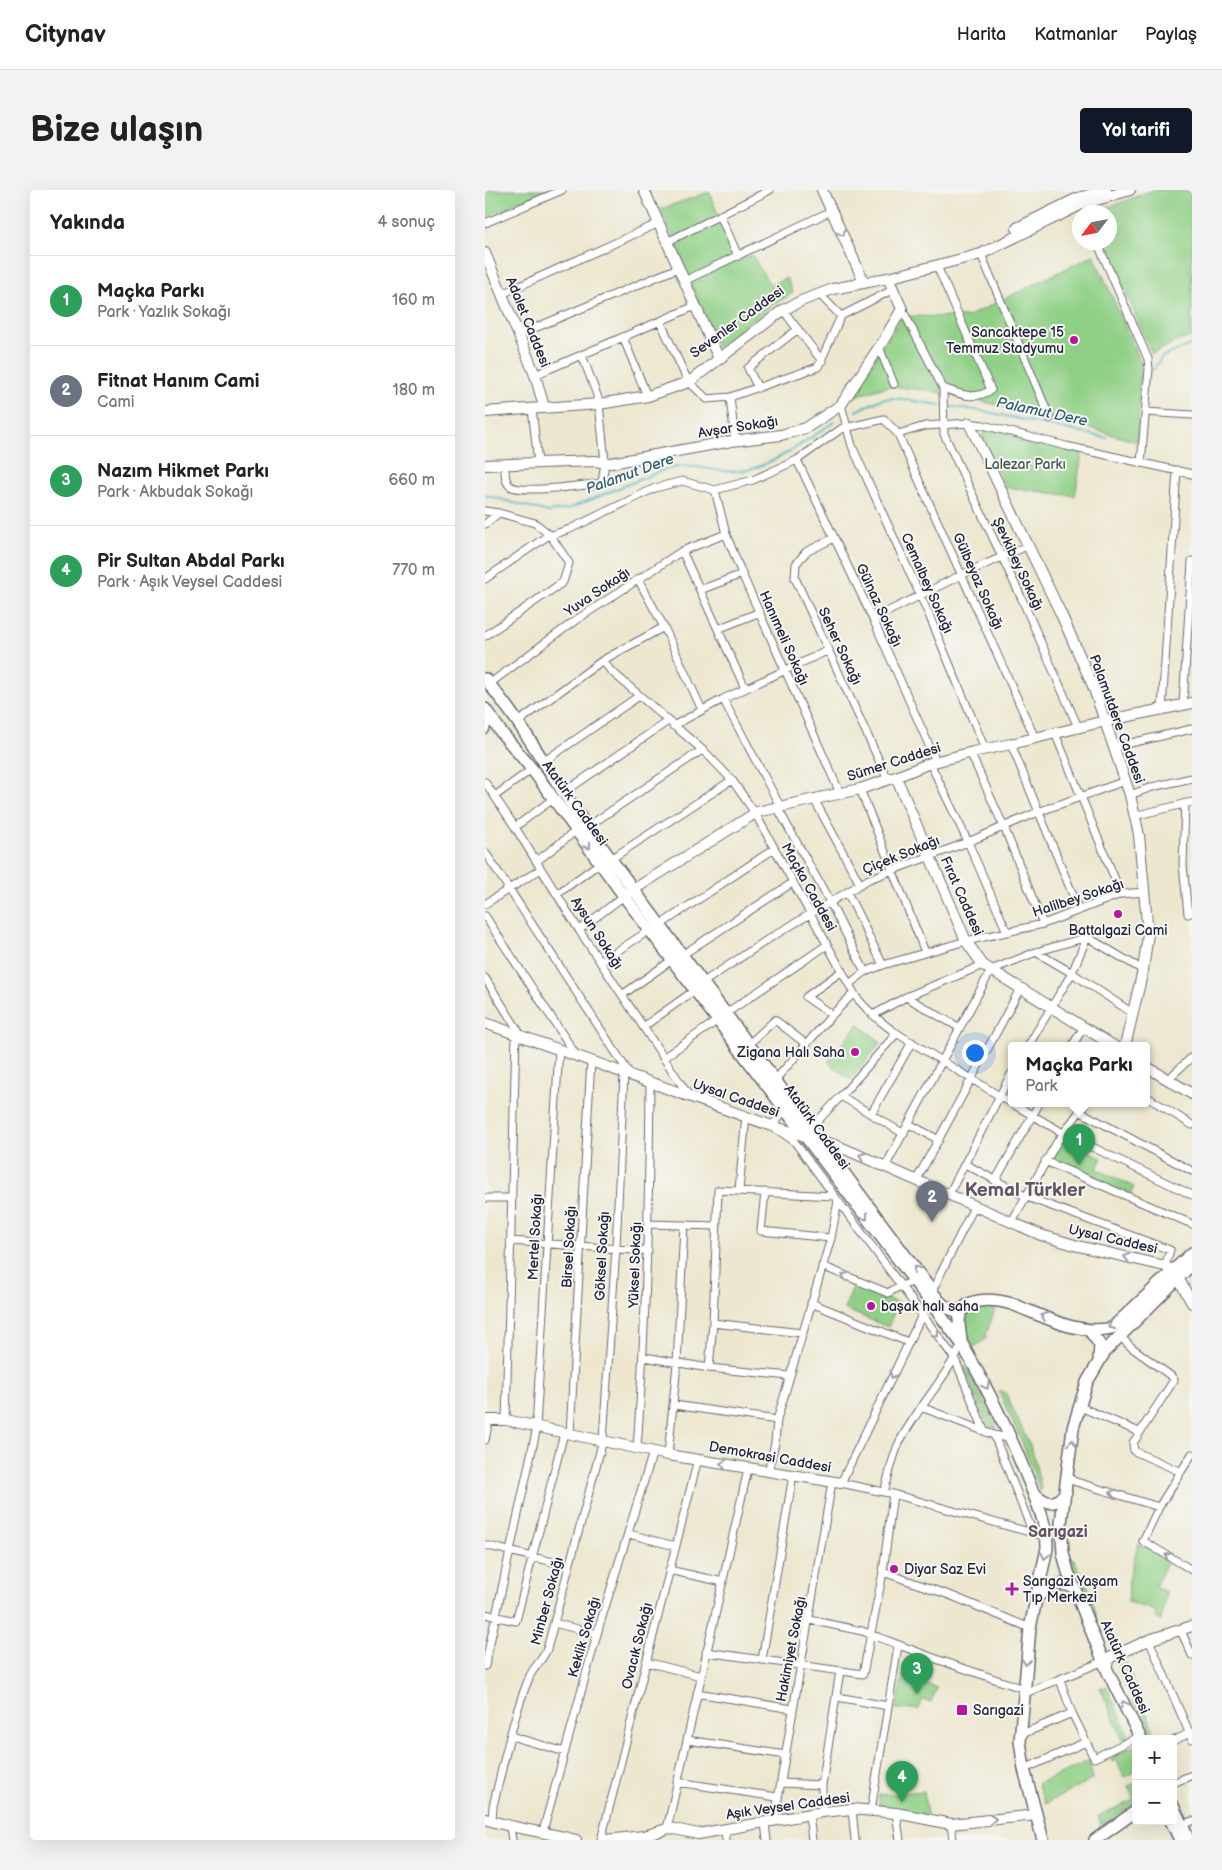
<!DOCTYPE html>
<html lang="tr">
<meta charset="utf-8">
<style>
body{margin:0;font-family:"Balsamiq Sans",sans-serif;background:#f2f2f2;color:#222}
.controls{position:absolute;right:15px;bottom:15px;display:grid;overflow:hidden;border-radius:5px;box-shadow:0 5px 20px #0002}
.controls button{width:45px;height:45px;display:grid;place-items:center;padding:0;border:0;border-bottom:1px solid #e0e0e0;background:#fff;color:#222;font:25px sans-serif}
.compass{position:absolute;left:587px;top:15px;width:45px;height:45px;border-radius:50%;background:#fff;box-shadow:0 5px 20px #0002;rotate:238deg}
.you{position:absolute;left:489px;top:862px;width:18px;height:18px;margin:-12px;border:4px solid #fff;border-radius:50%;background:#1a73e8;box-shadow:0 0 0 8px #1a73e833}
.badge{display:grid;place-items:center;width:32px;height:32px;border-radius:50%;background:#111827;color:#fff;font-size:16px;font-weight:700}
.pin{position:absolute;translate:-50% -41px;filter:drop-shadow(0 1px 2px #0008)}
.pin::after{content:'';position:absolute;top:26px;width:18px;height:15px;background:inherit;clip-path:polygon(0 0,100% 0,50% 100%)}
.popup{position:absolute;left:523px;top:852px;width:142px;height:65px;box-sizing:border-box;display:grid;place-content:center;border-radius:5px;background:#fff;filter:drop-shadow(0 1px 4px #0005);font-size:16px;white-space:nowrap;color:#767676}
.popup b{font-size:19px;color:#222}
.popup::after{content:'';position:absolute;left:50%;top:100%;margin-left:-10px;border:10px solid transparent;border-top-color:#fff}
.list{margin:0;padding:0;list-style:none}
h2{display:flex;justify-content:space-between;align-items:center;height:65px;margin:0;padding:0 20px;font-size:21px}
h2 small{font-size:16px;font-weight:400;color:#767676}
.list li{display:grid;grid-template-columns:32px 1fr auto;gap:15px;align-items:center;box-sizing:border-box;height:90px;padding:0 20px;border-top:1px solid #e0e0e0}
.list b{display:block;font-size:19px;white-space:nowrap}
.list p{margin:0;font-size:16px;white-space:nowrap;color:#767676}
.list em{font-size:16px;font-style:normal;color:#767676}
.map{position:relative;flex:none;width:707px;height:1650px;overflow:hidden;border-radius:5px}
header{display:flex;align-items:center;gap:30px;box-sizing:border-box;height:70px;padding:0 25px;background:#fff;border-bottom:1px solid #e0e0e0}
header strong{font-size:24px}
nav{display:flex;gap:28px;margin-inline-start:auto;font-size:18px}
.intro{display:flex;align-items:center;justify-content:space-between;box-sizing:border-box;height:120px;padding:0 30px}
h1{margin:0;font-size:35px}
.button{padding:12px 22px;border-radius:5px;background:#111827;color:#fff;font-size:18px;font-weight:700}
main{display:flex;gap:30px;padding:0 30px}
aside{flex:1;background:#fff;border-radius:5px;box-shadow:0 5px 20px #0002}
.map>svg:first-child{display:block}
.green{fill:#90d086;stroke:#597960}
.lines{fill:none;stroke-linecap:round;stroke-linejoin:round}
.stream{stroke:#42b2bc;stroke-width:2}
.street-casing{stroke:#69676f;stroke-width:9}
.secondary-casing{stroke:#69676f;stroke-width:12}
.primary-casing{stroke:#69676f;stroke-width:14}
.street{stroke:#fff;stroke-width:7}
.secondary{stroke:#fff;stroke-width:10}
.primary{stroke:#fff;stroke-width:11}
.oneway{stroke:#9c9ca7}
.poi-dot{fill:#b5179e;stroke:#f6f6f2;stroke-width:2}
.labels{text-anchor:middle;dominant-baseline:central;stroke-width:4;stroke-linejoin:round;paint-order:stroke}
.street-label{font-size:14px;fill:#22223b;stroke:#f6f6f2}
.poi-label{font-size:14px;fill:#22223b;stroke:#f6f6f2;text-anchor:start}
.park-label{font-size:14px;fill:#435652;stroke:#f6f6f2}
.water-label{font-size:15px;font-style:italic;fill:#2f5c6f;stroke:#f6f6f2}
.quarter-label{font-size:16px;font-weight:bold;fill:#665362;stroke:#f6f6f2}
.district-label{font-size:19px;font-weight:bold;fill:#665362;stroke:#f6f6f2}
</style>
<header>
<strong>Citynav</strong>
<nav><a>Harita</a><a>Katmanlar</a><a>Paylaş</a></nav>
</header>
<div class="intro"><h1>Bize ulaşın</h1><a class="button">Yol tarifi</a></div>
<main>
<aside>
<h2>Yakında<small>4 sonuç</small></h2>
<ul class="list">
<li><span class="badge" style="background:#2e9e5b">1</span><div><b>Maçka Parkı</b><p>Park · Yazlık Sokağı</p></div><em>160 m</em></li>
<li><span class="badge" style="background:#6b7280">2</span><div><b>Fitnat Hanım Cami</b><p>Cami</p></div><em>180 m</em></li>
<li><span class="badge" style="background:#2e9e5b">3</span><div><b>Nazım Hikmet Parkı</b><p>Park · Akbudak Sokağı</p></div><em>660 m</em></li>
<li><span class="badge" style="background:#2e9e5b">4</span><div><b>Pir Sultan Abdal Parkı</b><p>Park · Aşık Veysel Caddesi</p></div><em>770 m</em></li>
</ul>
</aside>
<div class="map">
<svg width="707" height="1650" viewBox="0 0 707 1650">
<rect width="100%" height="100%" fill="#f6f6f2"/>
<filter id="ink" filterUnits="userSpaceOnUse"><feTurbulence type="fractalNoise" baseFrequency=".02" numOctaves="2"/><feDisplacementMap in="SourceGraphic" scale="10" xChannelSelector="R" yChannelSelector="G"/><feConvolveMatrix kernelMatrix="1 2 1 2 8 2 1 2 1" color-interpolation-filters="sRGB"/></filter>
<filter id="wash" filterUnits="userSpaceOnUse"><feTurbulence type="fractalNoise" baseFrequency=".0096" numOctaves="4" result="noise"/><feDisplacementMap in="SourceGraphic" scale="20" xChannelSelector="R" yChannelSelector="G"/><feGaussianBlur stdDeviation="1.12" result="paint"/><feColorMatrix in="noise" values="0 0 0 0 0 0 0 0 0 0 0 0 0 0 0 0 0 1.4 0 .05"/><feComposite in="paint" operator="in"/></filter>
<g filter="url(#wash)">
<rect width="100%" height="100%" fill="#ede7cf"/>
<path class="green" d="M0 0H63L0 27Z
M668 0H707V147L693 151 667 164 620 53 624 52V22H611Z
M224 2 252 71 267 65 285 95 302 88 308 103 283 118 232 157 176 19Z
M609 65 656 173 652 252 557 224 441 200 404 196 366 207 417 126 482 127Z
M503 238 597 263 590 306 520 297 497 247 500 239Z
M373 834 396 852 366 890 343 872Z
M577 949 617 968 612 979 649 997 644 1007 566 971Z
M369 1094 413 1113 403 1137 359 1119Z
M499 1115 511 1117 501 1144 502 1147H499L500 1150 489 1157C479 1138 475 1123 499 1115Z
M481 1176 512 1238 503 1237 479 1178Z
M518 1201 521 1204 547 1260 557 1300 555 1301 537 1252 514 1202Z
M653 1354 684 1368 670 1397 681 1402 676 1431 671 1428V1421L643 1412 644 1388Z
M589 1369 604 1400 612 1428 608 1432 585 1370Z
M641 1472 672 1549H664L660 1534 632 1476Z
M418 1485 452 1498 446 1512 437 1510 434 1519H411Z
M615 1497 622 1498 645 1548 638 1550Z
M649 1556 651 1560V1581L639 1587 631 1570 627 1572 625 1568Z
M604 1571 608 1589 560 1614 552 1594Z
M651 1593V1609L649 1610 651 1613 616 1635 613 1626 649 1610 643 1596Z
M439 1601 442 1625 394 1618V1605Z"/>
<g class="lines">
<path class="stream" d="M668 180 677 167 707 154
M460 216 498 221 622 248
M371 221 397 209 410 208 455 215
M0 305 63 322 83 319 178 280C209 271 225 283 254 281 285 279 323 249 349 232"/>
</g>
</g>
<g filter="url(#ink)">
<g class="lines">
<g class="street-casing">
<path id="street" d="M235 25 253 66
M0 33 77 0
M182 52 285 0
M612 52 663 169 664 179 656 273
M496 64 565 228
M452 76 506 200C488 211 476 204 458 198
M199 91 346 21
M17 104 174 33
M334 104 356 126
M417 119 458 198 459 244 536 407 593 537
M298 120 337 171
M175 131 201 187
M33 145 193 78
M138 147 160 201
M394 157 409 194
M97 165 113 208
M50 185 210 116
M204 192 222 209 245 207
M273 198 263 178 313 139
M356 215 367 256 444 425 500 559
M47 218 53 273
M660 222 707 225
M413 244 550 548
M250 250 245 207 333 177 356 126 409 99
M312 270 388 429 451 571
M20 274C20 281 19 291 25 296 36 304 101 295 117 293L120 272 114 214
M230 300 241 344 257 384 355 603
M0 321 14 323
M0 334 14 323 50 333 65 345 84 373 78 392 0 446
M349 348 321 362 311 374 310 388 403 590
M197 361 260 498
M0 389 61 347 85 339 170 298 197 291 230 300 268 290 312 270 356 239 399 229 413 244 440 236 484 233 498 235 581 256 707 284
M153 389 179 437 217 520
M215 400 257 384
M388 429 476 385 544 355
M233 439 275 422
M118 470 125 480 221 563 247 590 270 623 371 807C382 820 394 831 408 841L526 913
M4 494 91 430 197 361 241 344
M238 509 295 616
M698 515 707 371
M677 520 692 280
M33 532 118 470 179 437
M188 536 238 509 344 460
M0 540 5 527
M570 543 636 704
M526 554 594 720
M628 557 707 539
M485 562 519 637 558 734
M58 572 154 506
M445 573 483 652 522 742
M0 592 30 637 94 740 204 906
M375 599 440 762
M78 603 183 531
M645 605 667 597 707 588
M10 606 47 579
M329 609 375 694
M700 613 698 675 703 724 707 722
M292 617 345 712 380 782
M649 626 707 612
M30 637 68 609
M102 637 217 560
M0 662 146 886
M126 669 247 590
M52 671 92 640
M362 702 398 775
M72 704 115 673
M0 714 56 679
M0 726 91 865
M175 735 289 659
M94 740 139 706
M602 747 658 780
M551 762 602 747
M197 765 307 693
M115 772 165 740
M0 788 36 845
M217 793 285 748 384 689 483 652 553 622 640 591
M364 794 380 782 398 775 481 751 558 734 636 704 660 702
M137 805 187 770
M421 807 475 838
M240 824 342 755
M347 825 321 807 357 781
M388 825 421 807 498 775
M158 837 210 800
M263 855 290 830 321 854
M543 856 587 783 602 747
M587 856 599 837
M178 868 233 830
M290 890 347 825 369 803
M682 890 707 867
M356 906 419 944
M662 907 707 935
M528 914 578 943 707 1005
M298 917V922L287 936 309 951 470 1169 499 1240
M594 921 707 981
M386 924 427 852
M424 934 454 950
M326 938 356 906 412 843
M560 971 707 1034
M480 974 542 1007 685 1060 680 1076
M400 977 506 780 551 762 587 783 649 824
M431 991 535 799
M510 991 554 914
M254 1000 261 926
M280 1002 276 1041 346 1048
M464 1004 526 884
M0 1008H27
M526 1033 572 952 600 914
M163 1034 231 1036
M25 1051 163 1061
M337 1076 403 1103 415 1096 428 1092
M447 1101 490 1015
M326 1113 423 1152
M437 1125 356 1293 408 1304 562 1347
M228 1133 317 1143
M635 1146 646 1157 686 1186 689 1190 648 1253 649 1261 696 1282
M159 1167 224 1178 305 1186
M224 1178 228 1133 233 1000 349 1006
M189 1215 292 1230
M593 1216 654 1242
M436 1217 509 1245 527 1249
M21 1230 31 844
M51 1237 74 859
M85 1244 106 870
M509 1245 548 1343
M0 1250 4 1230
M118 1250 131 1058 139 883
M152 1258C161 1136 164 1015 165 892
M707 1264 674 1317 658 1351 707 1380
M183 1265 192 1174 199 1036
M283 1282 290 1253 292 1230 346 1048 353 1011
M583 1286 588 1291 674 1317
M399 1302C404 1286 407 1268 414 1253 432 1218 460 1190 477 1154
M144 1344 190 1356
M0 1355 84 1376
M184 1380 238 1392
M398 1382 467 1406 545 1438
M0 1424 31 1431 79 1243
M325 1430 377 1441 454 1470 539 1499
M69 1433 112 1444
M695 1439 707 1465
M664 1450 707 1549
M221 1462 378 1484 398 1382 408 1304
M277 1470 308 1285
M161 1472 216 1486
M0 1476 52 1237
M575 1490 587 1523 609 1568 655 1546
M212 1503 307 1519
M538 1504 614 1473
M352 1507 403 1516
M535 1545 587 1523
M26 1546 80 1562
M202 1550 301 1565
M688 1551 707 1542
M539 1579 601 1552
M192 1592 292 1607
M296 1593 337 1595
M688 1593 707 1585
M367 1619 370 1650
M386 1620 413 1456
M337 1622V1595L355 1481
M411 1623 415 1650
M324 1625 327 1650
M7 1631 8 1616C19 1573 27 1529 44 1488 48 1477 58 1470 62 1459L118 1250
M289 1632 347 1292
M280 1633 282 1650
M466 1634 468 1650
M697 1635 707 1631
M25 1637 27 1650
M182 1639 263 1279
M240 1639 241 1650
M58 1641 114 1437 168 1262
M116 1650 213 1269"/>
</g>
<g class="secondary-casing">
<path id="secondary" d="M159 0 234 169
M337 0 379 92
M532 38 593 8 621 0
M0 63 50 185 59 217
M0 222 114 214 163 206 204 192 298 120 316 111 348 99 403 88 496 64 595 15 645 0
M484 233 576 424 608 496 645 605 654 645 663 744 658 780 640 856
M0 275 109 271 126 273 247 251 296 245 321 238 356 215 398 151 417 119 403 88
M411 587 481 751 498 775 629 856
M143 703 272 622 375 599 411 587 445 573 488 562 526 554 620 531 707 513
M0 833 287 936 353 956 556 1045 593 1056 680 1076 688 1081
M662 877 707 904
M693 1088 707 1113
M0 1230H21L183 1265 356 1293
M621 1478 624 1468 664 1450 707 1436
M0 1629C30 1639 61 1642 91 1650
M120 1650 159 1646 185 1638 213 1644 337 1622 367 1619 411 1623 466 1634 551 1625"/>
</g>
<g class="primary-casing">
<path id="primary" d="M0 489C39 535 67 588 102 637L454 1111C461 1118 467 1121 477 1121
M0 519 16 542 47 579 139 706 477 1154C503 1199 525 1244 544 1292 552 1313 562 1334 562 1358L545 1438 535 1551 539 1579 558 1650
M605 1141 615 1155 614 1169
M476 1152C476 1146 474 1139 474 1132 474 1105 509 1109 527 1114 558 1126 593 1146 627 1138L707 1063
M549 1303C562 1315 569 1317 581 1302
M552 1407C565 1396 572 1391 589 1397
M656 1549 621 1478 583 1382 578 1363 576 1333 588 1238 602 1192 621 1160 707 1074
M688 1616 704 1650
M686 1631 695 1650
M610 1650 651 1621"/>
</g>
<use href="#street" class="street"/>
<use href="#secondary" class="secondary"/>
<use href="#primary" class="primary"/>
</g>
<defs><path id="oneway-chevron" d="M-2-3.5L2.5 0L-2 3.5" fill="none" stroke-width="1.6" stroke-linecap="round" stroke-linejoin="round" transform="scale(1.25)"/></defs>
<g class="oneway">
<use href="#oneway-chevron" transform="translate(357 43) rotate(64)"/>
<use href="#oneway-chevron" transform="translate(103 656) rotate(54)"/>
<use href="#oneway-chevron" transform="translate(377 966) rotate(-156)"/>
<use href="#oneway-chevron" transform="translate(380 1027) rotate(53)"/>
<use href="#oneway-chevron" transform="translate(642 1067) rotate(-168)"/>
<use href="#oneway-chevron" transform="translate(431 1079) rotate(-127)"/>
<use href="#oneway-chevron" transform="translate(360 1086) rotate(-158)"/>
<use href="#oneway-chevron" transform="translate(559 1126) rotate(-159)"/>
<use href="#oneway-chevron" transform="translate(626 1136) rotate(155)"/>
<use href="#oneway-chevron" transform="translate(451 1144) rotate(53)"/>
<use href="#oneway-chevron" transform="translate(408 1185) rotate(114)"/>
<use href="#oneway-chevron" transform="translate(501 1196) rotate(63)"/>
<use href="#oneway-chevron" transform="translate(587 1253) rotate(-85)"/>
<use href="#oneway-chevron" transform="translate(238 1274) rotate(-169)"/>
<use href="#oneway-chevron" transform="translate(628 1303) rotate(-164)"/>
<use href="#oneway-chevron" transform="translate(560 1366) rotate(102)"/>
<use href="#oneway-chevron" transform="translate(683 1366) rotate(-149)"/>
<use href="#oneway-chevron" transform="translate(541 1472) rotate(95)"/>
<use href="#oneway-chevron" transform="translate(639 1514) rotate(-116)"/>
<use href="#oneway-chevron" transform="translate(508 1629) rotate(-6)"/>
</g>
</g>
<g class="poi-dot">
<circle cx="589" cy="150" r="5"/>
<circle cx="633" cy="724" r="5"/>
<circle cx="370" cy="862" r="5"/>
<circle cx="386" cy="1116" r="5"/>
<circle cx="409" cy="1379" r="5"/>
<path d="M524.5 1391.5h5v5h5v5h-5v5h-5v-5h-5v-5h5z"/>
<rect x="471" y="1514" width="12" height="12" rx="2.5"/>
</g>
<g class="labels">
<g class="street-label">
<text transform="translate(43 132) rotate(68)">Adalet Caddesi</text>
<text transform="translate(252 132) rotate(-36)">Sevenler Caddesi</text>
<text transform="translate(253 237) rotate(-9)">Avşar Sokağı</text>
<text transform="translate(533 374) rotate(65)">Şevkibey Sokağı</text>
<text transform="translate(493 391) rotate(66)">Gülbeyaz Sokağı</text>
<text transform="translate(442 393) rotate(66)">Cemalbey Sokağı</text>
<text transform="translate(112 402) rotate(-34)">Yuva Sokağı</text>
<text transform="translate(394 415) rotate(65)">Gülnaz Sokağı</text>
<text transform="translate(299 448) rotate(66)">Hanımeli Sokağı</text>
<text transform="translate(355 456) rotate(65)">Seher Sokağı</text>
<text transform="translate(632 529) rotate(70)">Palamutdere Caddesi</text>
<text transform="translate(409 572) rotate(-18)">Sümer Caddesi</text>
<text transform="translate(90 613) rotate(54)">Atatürk Caddesi</text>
<text transform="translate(416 665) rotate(-22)">Çiçek Sokağı</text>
<text transform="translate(324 697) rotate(61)">Maçka Caddesi</text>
<text transform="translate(477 706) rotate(66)">Fırat Caddesi</text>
<text transform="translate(593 708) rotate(-18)">Halilbey Sokağı</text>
<text transform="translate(112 743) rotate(57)">Aysun Sokağı</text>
<text transform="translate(251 908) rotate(19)">Uysal Caddesi</text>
<text transform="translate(332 937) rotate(54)">Atatürk Caddesi</text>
<text transform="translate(50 1047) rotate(-87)">Mertel Sokağı</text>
<text transform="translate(628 1049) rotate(13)">Uysal Caddesi</text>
<text transform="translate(84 1057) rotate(-87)">Birsel Sokağı</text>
<text transform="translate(117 1066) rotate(-87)">Göksel Sokağı</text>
<text transform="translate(150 1075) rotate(-88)">Yüksel Sokağı</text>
<text transform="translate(285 1267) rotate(10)">Demokrasi Caddesi</text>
<text transform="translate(62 1411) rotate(-75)">Minber Sokağı</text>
<text transform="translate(99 1447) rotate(-74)">Keklik Sokağı</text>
<text transform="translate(152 1456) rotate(-76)">Ovacık Sokağı</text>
<text transform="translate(306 1459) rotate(-79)">Hakimiyet Sokağı</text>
<text transform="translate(640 1477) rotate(66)">Atatürk Caddesi</text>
<text transform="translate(303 1616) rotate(-8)">Aşık Veysel Caddesi</text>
</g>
<g class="poi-label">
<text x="579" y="142" text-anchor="end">Sancaktepe 15<tspan x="579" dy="16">Temmuz Stadyumu</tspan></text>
<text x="633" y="740" text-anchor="middle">Battalgazi Cami</text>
<text x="360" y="862" text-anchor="end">Zigana Halı Saha</text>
<text x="396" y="1116">başak halı saha</text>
<text x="419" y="1379">Diyar Saz Evi</text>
<text x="538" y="1391">Sarıgazi Yaşam<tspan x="538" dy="16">Tıp Merkezi</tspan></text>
<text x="488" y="1520">Sarıgazi</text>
</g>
<g class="park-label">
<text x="540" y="274">Lalezar Parkı</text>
</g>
<g class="water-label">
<text transform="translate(557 222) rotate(12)">Palamut Dere</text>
<text transform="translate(145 284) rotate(-20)">Palamut Dere</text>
</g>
<g class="quarter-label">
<text x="573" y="1342">Sarıgazi</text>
</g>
<g class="district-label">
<text x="540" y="1000">Kemal Türkler</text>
</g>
</g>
</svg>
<div class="controls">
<button>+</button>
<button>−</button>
</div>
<svg class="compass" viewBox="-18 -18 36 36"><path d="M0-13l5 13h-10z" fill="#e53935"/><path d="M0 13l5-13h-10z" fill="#767676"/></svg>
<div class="you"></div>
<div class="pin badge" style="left:594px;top:975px;background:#2e9e5b">1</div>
<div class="popup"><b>Maçka Parkı</b>Park</div>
<div class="pin badge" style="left:447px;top:1032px;background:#6b7280">2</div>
<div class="pin badge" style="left:432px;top:1504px;background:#2e9e5b">3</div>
<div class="pin badge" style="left:417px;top:1612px;background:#2e9e5b">4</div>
</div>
</main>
